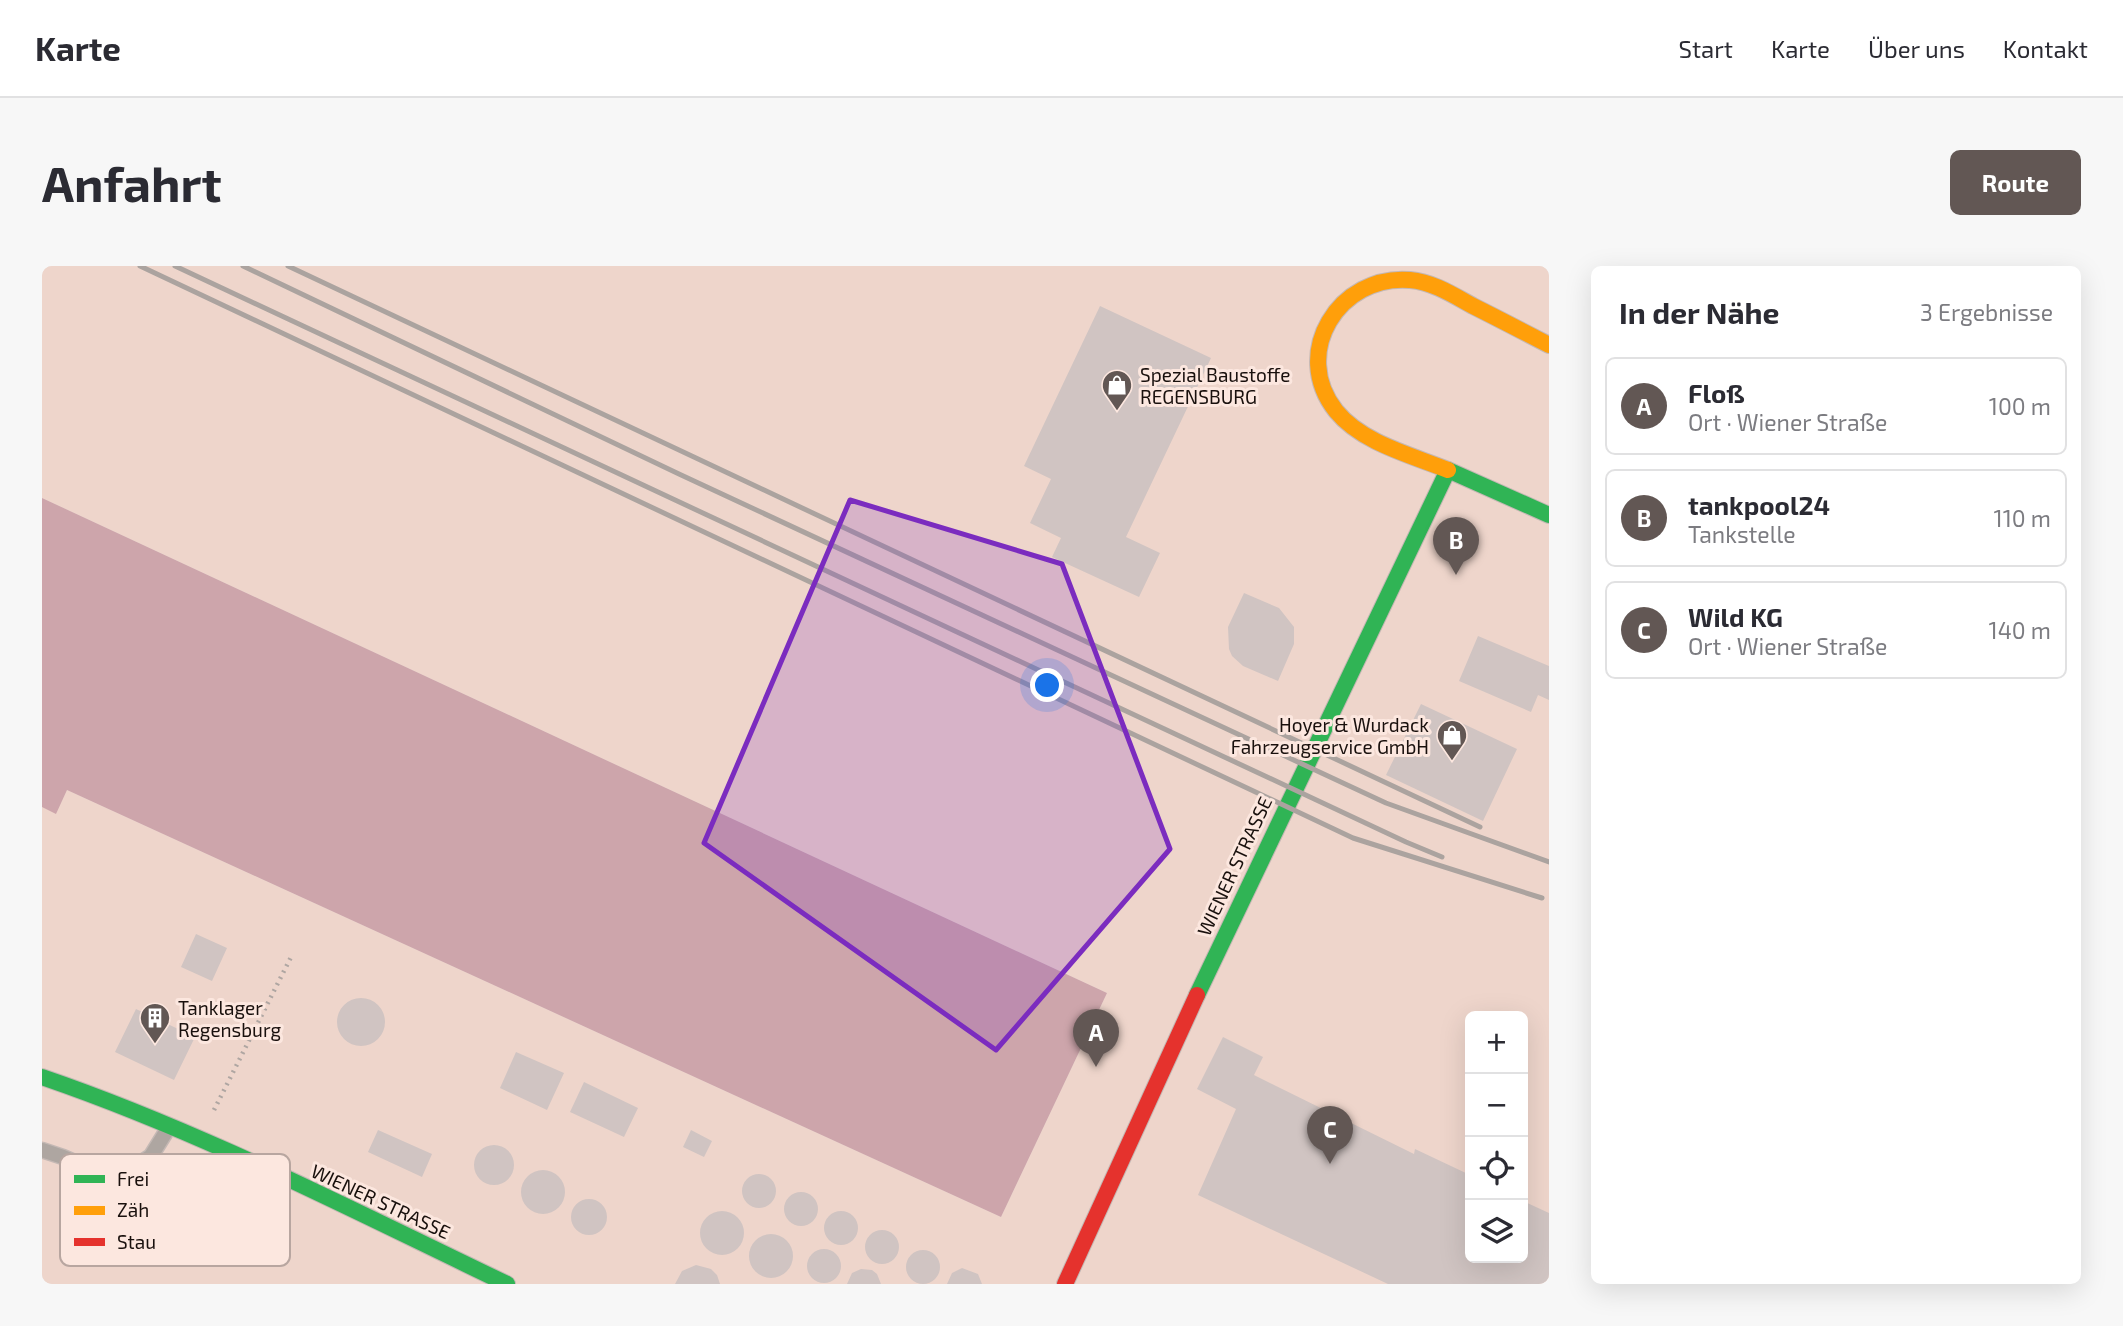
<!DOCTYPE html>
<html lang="de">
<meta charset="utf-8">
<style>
body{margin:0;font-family:"Exo 2",sans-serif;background:#f7f7f7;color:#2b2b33}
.controls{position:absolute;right:21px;bottom:21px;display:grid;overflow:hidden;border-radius:10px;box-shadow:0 7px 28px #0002}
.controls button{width:63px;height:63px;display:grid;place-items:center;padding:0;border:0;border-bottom:2px solid #e1e1e2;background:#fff;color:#2b2b33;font:35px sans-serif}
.you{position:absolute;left:1006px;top:420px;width:24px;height:24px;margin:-18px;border:5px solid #fff;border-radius:50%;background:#1a73e8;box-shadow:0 0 0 10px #1a73e833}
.badge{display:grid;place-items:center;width:46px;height:46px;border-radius:50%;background:#625754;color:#fff;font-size:23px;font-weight:700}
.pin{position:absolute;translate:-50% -58px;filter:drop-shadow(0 2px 4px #0008)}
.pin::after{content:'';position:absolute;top:37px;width:24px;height:21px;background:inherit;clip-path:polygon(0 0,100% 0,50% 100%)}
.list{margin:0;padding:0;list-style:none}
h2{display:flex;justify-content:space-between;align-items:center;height:91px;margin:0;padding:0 28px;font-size:30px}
h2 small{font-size:23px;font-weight:400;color:#7c7c81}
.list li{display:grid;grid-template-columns:46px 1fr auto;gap:21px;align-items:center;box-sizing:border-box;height:98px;margin:0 14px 14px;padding:0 14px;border:2px solid #e1e1e2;border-radius:10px}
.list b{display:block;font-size:26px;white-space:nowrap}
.list p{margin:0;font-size:23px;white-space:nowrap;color:#7c7c81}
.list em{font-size:23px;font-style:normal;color:#7c7c81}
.icon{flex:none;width:38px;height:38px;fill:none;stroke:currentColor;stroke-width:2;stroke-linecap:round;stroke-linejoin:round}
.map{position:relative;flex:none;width:1507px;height:1018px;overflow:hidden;border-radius:10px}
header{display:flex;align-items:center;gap:42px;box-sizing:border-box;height:98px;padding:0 35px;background:#fff;border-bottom:2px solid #e1e1e2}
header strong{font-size:33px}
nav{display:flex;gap:38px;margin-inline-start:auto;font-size:24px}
.intro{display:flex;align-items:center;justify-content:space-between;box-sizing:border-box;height:168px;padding:0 42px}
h1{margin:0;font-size:49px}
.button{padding:18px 32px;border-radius:10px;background:#625754;color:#fff;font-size:24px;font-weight:700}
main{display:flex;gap:42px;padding:0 42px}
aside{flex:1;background:#fff;border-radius:10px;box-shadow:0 7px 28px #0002}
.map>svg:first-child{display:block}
.built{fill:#eed5cb;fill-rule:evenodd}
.water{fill:#cda5ab}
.building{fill:#d0c4c2}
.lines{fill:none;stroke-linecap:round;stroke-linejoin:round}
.lane-casing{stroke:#c4b8b4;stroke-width:17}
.fast-casing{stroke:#c4b8b4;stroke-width:18}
.slow-casing{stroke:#c4b8b4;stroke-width:18}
.jam-casing{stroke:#c4b8b4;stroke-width:18}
.path{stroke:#afa6a2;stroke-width:4.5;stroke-dasharray:2 5;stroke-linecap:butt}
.lane{stroke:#aea6a1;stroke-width:14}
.fast{stroke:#30b455;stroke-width:16}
.slow{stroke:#ff9f0a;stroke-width:16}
.jam{stroke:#e5322d;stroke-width:16}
.rail{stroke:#aba39f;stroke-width:5}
.marked{fill:#7b2cbf;fill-opacity:0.2;stroke:#7b2cbf;stroke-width:5;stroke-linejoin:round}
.labels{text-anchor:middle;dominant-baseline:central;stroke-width:6;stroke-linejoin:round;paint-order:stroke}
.poi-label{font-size:19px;fill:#19100d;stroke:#fce7df;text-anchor:start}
.street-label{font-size:19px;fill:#19100d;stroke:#fce7df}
.key{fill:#fce7df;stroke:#b8a6a0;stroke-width:2}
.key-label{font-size:19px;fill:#19100d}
</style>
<header>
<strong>Karte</strong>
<nav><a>Start</a><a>Karte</a><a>Über uns</a><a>Kontakt</a></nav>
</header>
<div class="intro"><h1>Anfahrt</h1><a class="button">Route</a></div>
<main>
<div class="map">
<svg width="1507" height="1018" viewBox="0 0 1507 1018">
<rect width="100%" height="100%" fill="#ebdcd7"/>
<path class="built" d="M0 0H1507V1018H0V541L14 547 25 524 959 951 1065 727 0 232ZM1428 750H1481V992H1428Z"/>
<path class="water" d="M0 232 1065 727 959 951 25 524 14 548 0 541Z"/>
<path class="building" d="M1058 40 1169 92 1084 271 1118 287 1097 331 1010 291 1019 272 988 257 1009 213 982 200Z
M1202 327 1237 342 1252 361V378L1236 415 1201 400 1190 390 1187 383 1186 361Z
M1436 370 1507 400V434L1496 429 1489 446 1417 415Z
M1379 438 1475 483 1441 555 1344 509Z
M154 668 185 682 170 715 139 701Z
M295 756a24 24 0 1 1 48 0a24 24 0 1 1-48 0Z
M94 743 153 771 132 814 73 786Z
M1181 771 1221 791 1212 809 1372 888 1373 883 1428 909V992H1481V935L1507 947V1018H1346L1156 929 1194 843 1155 823Z
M474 786 522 807 505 844 458 822Z
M542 816 596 842 582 871 528 846Z
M336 864 390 888 380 911 326 886Z
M649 864 670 875 662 891 641 881Z
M432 899a20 20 0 1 1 40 0a20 20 0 1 1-40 0Z
M479 926a22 22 0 1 1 44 0a22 22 0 1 1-44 0Z
M700 925a17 17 0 1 1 34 0a17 17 0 1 1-34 0Z
M742 943a17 17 0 1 1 34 0a17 17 0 1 1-34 0Z
M529 951a18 18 0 1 1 36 0a18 18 0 1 1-36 0Z
M658 967a22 22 0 1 1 44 0a22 22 0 1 1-44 0Z
M782 962a17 17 0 1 1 34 0a17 17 0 1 1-34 0Z
M823 981a17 17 0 1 1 34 0a17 17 0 1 1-34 0Z
M707 990a22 22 0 1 1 44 0a22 22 0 1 1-44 0Z
M765 1000a17 17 0 1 1 34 0a17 17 0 1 1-34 0Z
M864 1001a17 17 0 1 1 34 0a17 17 0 1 1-34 0Z
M654 999 669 1003 675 1009 678 1018H633L640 1005Z
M920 1002 936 1008 940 1018H905L910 1007Z
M819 1003 830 1004 835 1008 839 1018H805L810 1007Z"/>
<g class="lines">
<g class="lane-casing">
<path id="lane" d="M0 884 21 891 73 914 109 890 127 861"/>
</g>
<g class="fast-casing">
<path id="fast" d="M1155 729 1406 204 1507 249
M0 811C161 866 312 945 465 1018"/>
</g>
<g class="slow-casing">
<path id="slow" d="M1406 204C1369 189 1320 177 1294 145 1248 87 1297 8 1368 14 1391 16 1411 29 1431 40 1457 53 1482 66 1507 79"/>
</g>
<g class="jam-casing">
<path id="jam" d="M1023 1018 1155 729"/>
</g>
<path class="path" d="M172 844 250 689"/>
<use href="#lane" class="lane"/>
<use href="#fast" class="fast"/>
<use href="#slow" class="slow"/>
<use href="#jam" class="jam"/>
<path class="rail" d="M98 0 1311 572 1500 632
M133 0 1364 576 1400 591
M201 0 637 208 1344 537 1507 596
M246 0 1438 561"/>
</g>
<path class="marked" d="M808 234 1020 298 1128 583 954 784 662 577Z"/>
<defs>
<g id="shop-pin" transform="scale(1.575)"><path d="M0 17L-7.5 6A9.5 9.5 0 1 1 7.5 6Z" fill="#625754" stroke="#fce7df"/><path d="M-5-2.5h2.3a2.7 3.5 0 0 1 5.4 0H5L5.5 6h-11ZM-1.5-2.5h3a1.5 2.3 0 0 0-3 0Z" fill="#fff"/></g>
<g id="building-pin" transform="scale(1.575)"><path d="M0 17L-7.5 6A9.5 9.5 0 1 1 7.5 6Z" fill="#625754" stroke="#fce7df"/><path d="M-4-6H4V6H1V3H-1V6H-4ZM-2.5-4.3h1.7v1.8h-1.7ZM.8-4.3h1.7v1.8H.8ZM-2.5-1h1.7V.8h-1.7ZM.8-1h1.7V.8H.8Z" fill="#fff"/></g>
</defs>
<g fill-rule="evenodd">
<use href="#shop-pin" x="1075" y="119"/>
<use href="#shop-pin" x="1410" y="469"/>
<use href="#building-pin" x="113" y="752"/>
</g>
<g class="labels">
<g class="poi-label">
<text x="1098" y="108">Spezial Baustoffe<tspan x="1098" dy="22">REGENSBURG</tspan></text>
<text x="1387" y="458" text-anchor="end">Hoyer &amp; Wurdack<tspan x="1387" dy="22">Fahrzeugservice GmbH</tspan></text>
<text x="136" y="741">Tanklager<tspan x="136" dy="22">Regensburg</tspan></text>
</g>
<g class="street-label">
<text transform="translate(1192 600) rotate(-65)">WIENER STRASSE</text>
<text transform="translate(339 935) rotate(25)">WIENER STRASSE</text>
</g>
</g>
<rect x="18" y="888" width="230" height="112" rx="10" class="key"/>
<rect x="32" y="909" width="31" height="8" fill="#30b455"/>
<rect x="32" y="940" width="31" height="9" fill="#ff9f0a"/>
<rect x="32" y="972" width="31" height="8" fill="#e5322d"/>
<g class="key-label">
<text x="75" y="920">Frei</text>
<text x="75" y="951">Zäh</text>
<text x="75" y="983">Stau</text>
</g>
</svg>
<div class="controls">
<button>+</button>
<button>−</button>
<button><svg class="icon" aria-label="locate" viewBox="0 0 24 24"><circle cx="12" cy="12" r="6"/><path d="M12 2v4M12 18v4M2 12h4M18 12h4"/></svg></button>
<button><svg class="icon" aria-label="layers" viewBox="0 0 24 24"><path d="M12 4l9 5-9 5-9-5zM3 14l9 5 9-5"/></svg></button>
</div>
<div class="you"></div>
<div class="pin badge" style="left:1054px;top:801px">A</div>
<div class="pin badge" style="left:1414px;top:309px">B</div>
<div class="pin badge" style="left:1288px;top:898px">C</div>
</div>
<aside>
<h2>In der Nähe<small>3 Ergebnisse</small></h2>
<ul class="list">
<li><span class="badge">A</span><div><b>Floß</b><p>Ort · Wiener Straße</p></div><em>100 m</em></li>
<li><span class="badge">B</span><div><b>tankpool24</b><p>Tankstelle</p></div><em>110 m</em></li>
<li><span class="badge">C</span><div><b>Wild KG</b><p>Ort · Wiener Straße</p></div><em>140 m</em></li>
</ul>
</aside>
</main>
